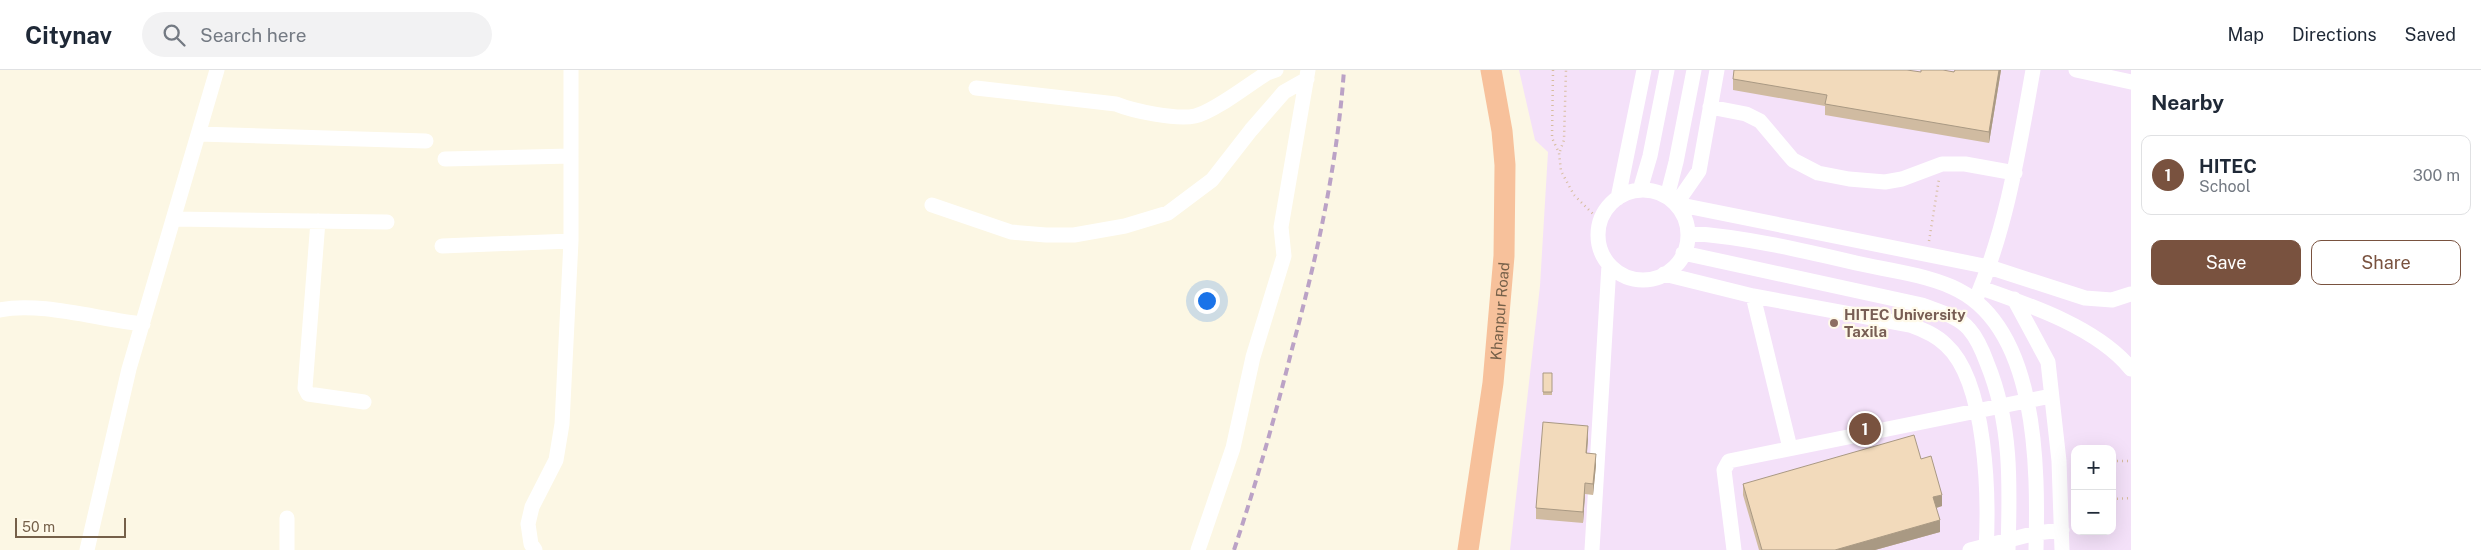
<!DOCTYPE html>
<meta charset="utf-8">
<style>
body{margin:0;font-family:"Public Sans",sans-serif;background:#f2f2f3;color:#1f2937}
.controls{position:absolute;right:15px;bottom:15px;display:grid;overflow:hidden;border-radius:10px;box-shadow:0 5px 20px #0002}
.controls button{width:45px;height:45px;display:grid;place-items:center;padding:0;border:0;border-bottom:1px solid #e0e1e3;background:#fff;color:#1f2937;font:25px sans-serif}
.scale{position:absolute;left:15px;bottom:12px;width:111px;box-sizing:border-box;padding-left:5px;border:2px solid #756049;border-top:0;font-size:14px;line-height:18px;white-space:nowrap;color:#756049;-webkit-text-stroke:4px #fffaea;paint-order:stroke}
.you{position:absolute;left:1206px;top:230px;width:18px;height:18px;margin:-12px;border:4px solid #fff;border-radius:50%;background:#1a73e8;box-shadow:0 0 0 8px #1a73e833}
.badge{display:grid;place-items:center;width:32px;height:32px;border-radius:50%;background:#79523f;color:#fff;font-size:16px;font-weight:700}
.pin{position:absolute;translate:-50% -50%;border:2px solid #fff;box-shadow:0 1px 5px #0006}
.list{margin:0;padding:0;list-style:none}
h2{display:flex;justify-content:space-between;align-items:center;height:65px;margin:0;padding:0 20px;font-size:21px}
h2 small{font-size:16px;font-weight:400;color:#747a83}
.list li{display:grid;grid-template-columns:32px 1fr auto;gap:15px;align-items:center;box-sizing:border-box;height:80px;margin:0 10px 10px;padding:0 10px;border:1px solid #e0e1e3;border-radius:10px}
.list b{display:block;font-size:19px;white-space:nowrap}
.list p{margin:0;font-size:16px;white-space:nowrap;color:#747a83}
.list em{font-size:16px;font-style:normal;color:#747a83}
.actions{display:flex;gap:10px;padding:15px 20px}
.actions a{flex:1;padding:11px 0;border:1px solid #79523f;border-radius:10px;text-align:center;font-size:18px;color:#79523f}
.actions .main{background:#79523f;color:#fff}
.icon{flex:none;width:28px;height:28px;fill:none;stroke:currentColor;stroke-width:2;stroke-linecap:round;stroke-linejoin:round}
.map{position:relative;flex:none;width:2131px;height:480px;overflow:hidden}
header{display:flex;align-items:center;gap:30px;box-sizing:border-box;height:70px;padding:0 25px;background:#fff;border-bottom:1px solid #e0e1e3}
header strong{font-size:24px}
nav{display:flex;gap:28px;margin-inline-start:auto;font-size:18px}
.search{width:350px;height:45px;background:#f2f2f3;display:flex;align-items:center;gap:12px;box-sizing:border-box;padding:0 18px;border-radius:28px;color:#747a83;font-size:19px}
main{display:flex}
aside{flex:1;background:#fff}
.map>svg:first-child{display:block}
.education{fill:#f4e1f9;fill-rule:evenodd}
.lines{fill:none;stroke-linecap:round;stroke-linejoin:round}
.path{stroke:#d7bd9f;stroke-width:2.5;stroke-dasharray:1 4;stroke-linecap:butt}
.minor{stroke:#fff;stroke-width:15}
.highway{stroke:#f7c19b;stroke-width:21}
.rail{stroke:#bba2c6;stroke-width:4;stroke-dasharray:8 5;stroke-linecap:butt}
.wall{fill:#d0bba1}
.shaded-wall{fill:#a99983}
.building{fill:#f2dabb;stroke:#a99983}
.education-dot{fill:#8d6e63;stroke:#fffaea;stroke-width:2}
.labels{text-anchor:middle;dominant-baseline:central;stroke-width:4.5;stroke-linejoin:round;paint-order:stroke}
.street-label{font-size:15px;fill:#756049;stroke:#fffaea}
.education-label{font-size:15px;font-weight:bold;fill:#785e54;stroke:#fffaea;text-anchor:start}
</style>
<header>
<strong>Citynav</strong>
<div class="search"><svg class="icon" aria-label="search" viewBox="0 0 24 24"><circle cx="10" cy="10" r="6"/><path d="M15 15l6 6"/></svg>Search here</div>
<nav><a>Map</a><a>Directions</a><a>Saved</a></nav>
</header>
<main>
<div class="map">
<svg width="2131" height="480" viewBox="0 0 2131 480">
<rect width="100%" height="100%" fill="#fcf7e4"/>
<path class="education" d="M1519 0H2131V480H1510L1540 216 1548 82 1535 70ZM2075 379H2112V461H2075Z"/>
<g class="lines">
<path class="path" d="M1553 0 1552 68 1559 83 1561 101 1574 125 1600 151
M1560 81 1564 70 1566 0
M1929 171 1939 109
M2112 391H2131
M2112 429 2131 428"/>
<path class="minor" d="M1717 0 1699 101 1676 134 1989 197 2085 228 2112 230 2131 224
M2076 0 2131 12
M976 18 1116 34C1133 41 1176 50 1195 46 1214 42 1249 14 1267 3L1276 0
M1710 37 1746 44 1760 51 1793 90 1818 103 1849 109 1885 112 1902 109 1942 94H1965L2015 103
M199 64 426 71
M445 89 571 86
M1640 120 1650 86 1667 0
M1598 165a45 45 0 1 1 90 0a45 45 0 1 1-90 0Z
M1667 127 1676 92 1694 0
M1618 128 1644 0
M932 135 1011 162 1046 165H1074L1125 156 1168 143 1212 110 1251 60 1284 22 1307 9
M174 149 387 152
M318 151 305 318 308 324 364 332
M1688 163C1745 167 1801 180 1856 193 1887 200 1922 204 1952 217 2039 255 2038 399 2036 480
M442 176 571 171
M1683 183 1922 235C1937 241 1958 246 1969 259 1977 268 1983 282 1987 293 2012 354 2010 415 2008 480
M1664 204 1753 226 1910 255C1924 260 1936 265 1946 275 1987 312 1989 428 1986 480
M1981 218C2030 235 2098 258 2131 299
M1753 226 1790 378
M2014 229 2048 292 2059 391 2062 480
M1975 231C2007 158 2019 78 2033 0
M0 240C39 231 101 250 143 254
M87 480 129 299 217 0
M287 480V448
M535 480 531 474 528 454 532 437 556 390 562 354 571 171V0
M1198 480 1233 378 1253 287 1284 186 1281 157 1308 0
M1592 480 1609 195
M1734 480 1724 400 1729 391 2051 326
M1970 480 2036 463 2062 460"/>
<path class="highway" id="s1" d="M1468 480 1493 313 1504 186 1505 95 1502 61 1491 0"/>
<path class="rail" d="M1234 480C1256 414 1275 347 1292 279 1317 186 1337 97 1344 0"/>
</g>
<path class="wall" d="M2001 0 1989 73 1825 45V36L1733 20V9Z
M1543 303H1552V325H1543Z
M1588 367 1587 383 1596 395 1593 425 1585 424 1583 453 1536 449V438Z
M1921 389 1942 436 1936 438 1940 462 1875 480H1759L1743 425V414Z"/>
<path class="shaded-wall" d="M1999 0H2001L1989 73V62Z
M1588 356V367L1586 395V383Z
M1596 384V395L1593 425V414Z
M1585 413V424L1583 453V442Z
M1942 425V436L1933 439V427Z
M1940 450V462L1875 480H1835Z"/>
<path class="building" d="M1734 0H1907L1921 2V0H1943L1954 2 1955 0H1999L1989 62 1825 34 1827 25 1733 9Z
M1543 303H1552V322H1543Z
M1543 352 1588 356 1586 383 1596 384 1593 414 1585 413 1583 442 1536 438Z
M1914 365 1921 389 1931 386 1942 425 1933 427 1940 450 1835 480H1762L1743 414Z"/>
<circle class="education-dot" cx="1834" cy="253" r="5"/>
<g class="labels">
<g class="street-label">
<text stroke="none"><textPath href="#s1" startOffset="241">Khanpur Road</textPath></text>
</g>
<g class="education-label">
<text x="1844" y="244">HITEC University<tspan x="1844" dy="17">Taxila</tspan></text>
</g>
</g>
</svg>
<div class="controls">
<button>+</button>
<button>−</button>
</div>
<div class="scale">50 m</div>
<div class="you"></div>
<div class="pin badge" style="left:1865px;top:359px">1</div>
</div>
<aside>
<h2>Nearby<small></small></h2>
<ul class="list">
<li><span class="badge">1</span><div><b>HITEC</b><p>School</p></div><em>300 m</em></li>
</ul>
<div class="actions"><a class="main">Save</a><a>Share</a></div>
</aside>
</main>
